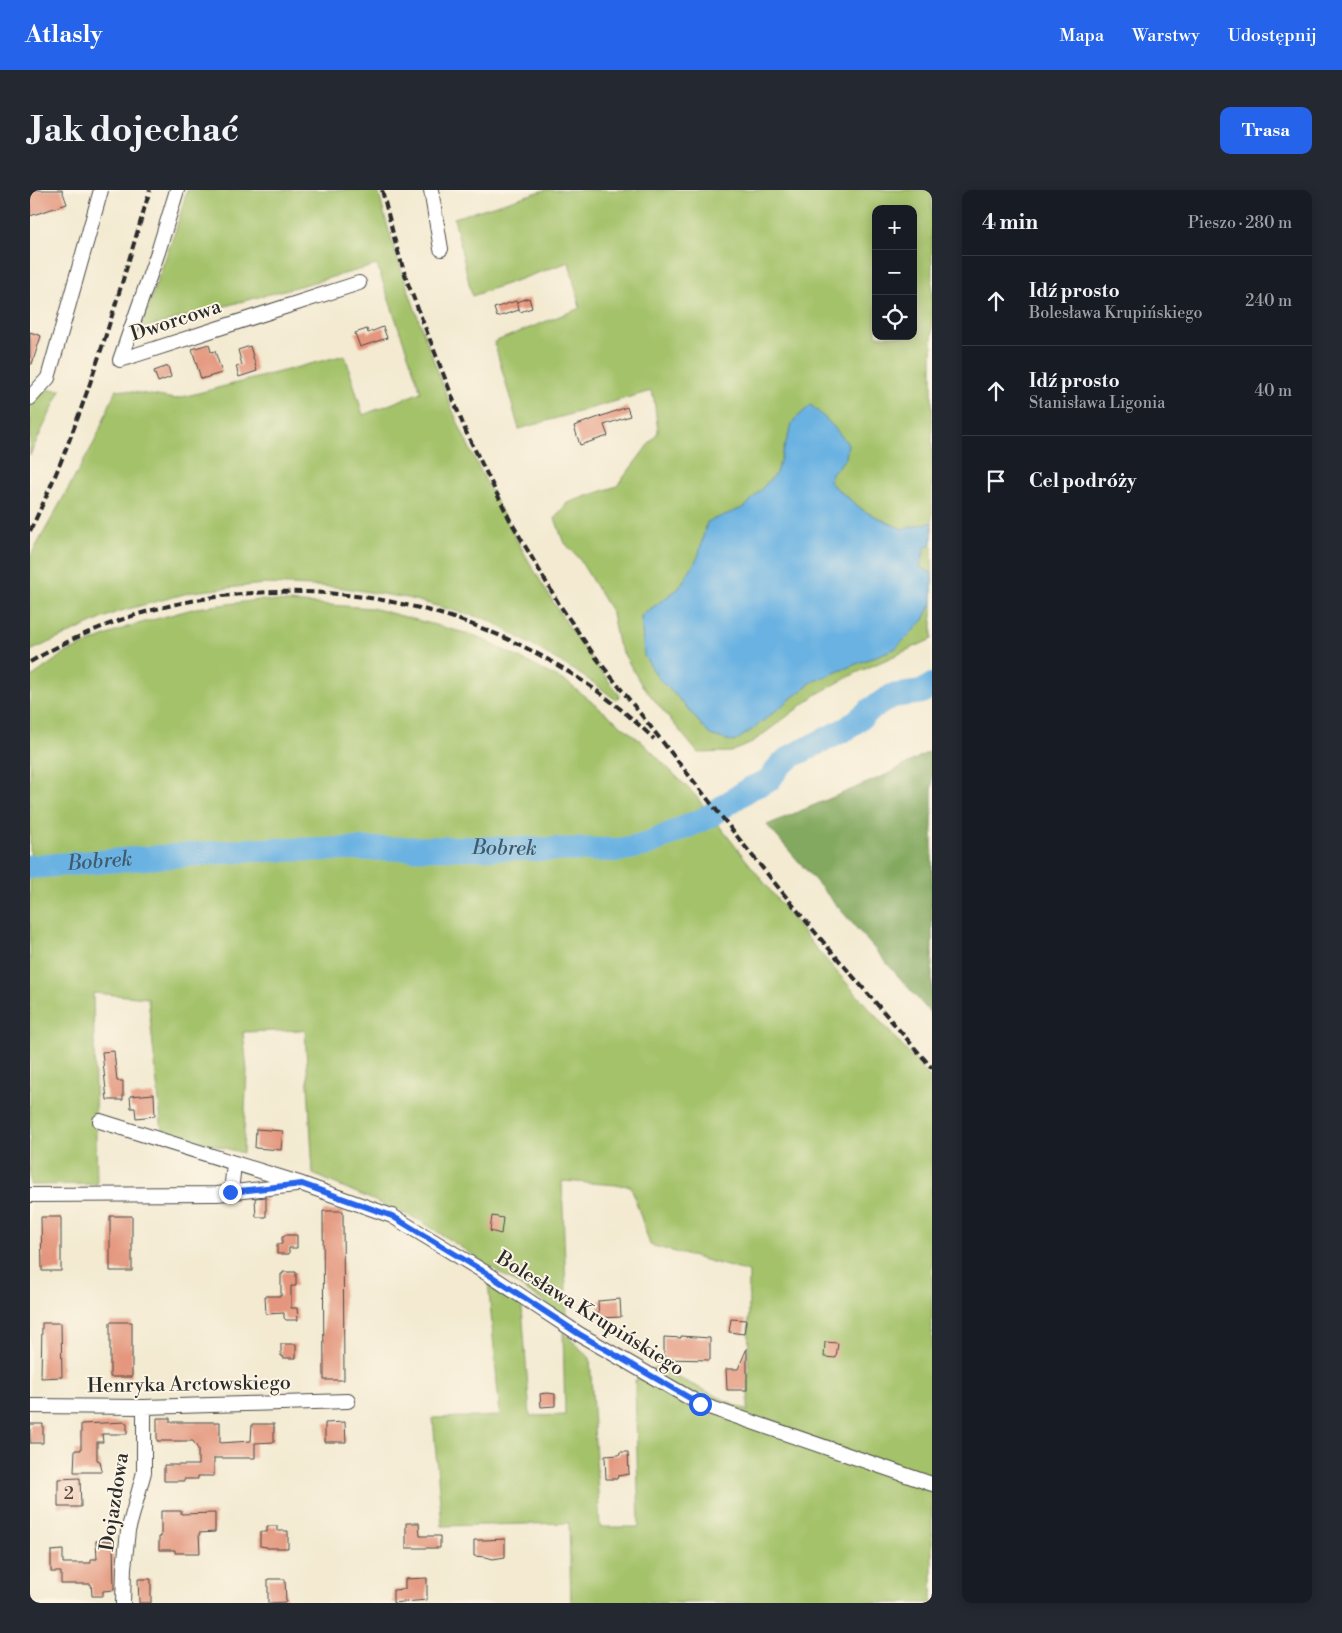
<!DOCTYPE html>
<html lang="pl">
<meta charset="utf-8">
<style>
body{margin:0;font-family:"Libre Bodoni",serif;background:#242831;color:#f1f3f6}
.controls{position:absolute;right:15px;top:15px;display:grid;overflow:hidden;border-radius:10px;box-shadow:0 2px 12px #0003}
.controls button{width:45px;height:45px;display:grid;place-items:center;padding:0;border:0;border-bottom:1px solid #363941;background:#171b24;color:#f1f3f6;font:25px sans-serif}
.stop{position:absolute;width:15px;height:15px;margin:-11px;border:4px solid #2563eb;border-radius:50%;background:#fff}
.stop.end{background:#2563eb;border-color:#fff;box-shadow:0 1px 5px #0008}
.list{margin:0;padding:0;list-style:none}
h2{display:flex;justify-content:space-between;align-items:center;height:65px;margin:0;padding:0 20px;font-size:21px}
h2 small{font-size:16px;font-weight:400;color:#9ea1a6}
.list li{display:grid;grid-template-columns:32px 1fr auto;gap:15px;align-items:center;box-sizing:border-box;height:90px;padding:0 20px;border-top:1px solid #363941}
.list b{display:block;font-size:19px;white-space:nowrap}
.list p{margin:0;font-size:16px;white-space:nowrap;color:#9ea1a6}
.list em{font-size:16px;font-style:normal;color:#9ea1a6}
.icon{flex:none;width:28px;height:28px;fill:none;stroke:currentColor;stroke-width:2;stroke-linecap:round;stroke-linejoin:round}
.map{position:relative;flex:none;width:902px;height:1413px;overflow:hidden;border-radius:10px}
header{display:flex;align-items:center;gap:30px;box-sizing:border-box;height:70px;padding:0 25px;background:#2563eb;color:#fff}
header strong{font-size:24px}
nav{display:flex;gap:28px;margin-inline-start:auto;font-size:18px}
.intro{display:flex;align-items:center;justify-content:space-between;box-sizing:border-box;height:120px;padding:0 30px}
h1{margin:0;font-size:35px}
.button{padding:12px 22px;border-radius:10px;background:#2563eb;color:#fff;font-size:18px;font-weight:700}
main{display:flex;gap:30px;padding:0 30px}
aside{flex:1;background:#171b24;border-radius:10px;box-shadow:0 2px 12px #0003}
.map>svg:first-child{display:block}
.green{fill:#a4c26a;stroke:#68764a;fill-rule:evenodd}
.forest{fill:#83a85e;stroke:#576a44}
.water{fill:#6bb2e2;stroke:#4b6e86}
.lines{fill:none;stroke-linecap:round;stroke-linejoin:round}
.river{stroke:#6bb2e2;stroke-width:24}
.building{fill:#e4977e}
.minor-casing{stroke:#494844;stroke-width:16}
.minor{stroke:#fff;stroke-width:14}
.rail{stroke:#2b2b2b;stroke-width:4;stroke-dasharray:8 4;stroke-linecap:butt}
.route{stroke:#2563eb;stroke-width:6}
.labels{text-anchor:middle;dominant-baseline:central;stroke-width:4;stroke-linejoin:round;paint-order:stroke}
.number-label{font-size:18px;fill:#594640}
.street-label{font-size:20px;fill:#2b2b2b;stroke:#fcf5e5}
.water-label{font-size:21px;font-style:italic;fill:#415a6b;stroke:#fcf5e5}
</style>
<header>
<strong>Atlasly</strong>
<nav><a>Mapa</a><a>Warstwy</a><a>Udostępnij</a></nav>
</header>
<div class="intro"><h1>Jak dojechać</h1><a class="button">Trasa</a></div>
<main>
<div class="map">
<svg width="902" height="1413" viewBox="0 0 902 1413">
<rect width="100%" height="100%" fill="#fcf5e5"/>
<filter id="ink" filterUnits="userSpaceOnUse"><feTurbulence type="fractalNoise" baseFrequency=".02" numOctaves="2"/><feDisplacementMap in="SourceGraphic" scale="10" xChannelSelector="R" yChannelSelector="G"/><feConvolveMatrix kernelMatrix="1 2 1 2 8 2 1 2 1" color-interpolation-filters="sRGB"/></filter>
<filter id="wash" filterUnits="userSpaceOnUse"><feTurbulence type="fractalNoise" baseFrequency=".0096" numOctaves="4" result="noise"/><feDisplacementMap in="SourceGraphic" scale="20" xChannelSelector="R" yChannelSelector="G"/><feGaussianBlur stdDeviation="1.12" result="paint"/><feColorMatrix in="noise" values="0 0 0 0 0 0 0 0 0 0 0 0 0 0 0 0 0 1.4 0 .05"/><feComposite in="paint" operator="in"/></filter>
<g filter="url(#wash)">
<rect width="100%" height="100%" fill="#f3ead1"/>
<path class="green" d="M157 0H348C360 50 377 97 394 144 406 176 417 209 431 240 465 313 504 385 549 452 562 470 577 488 590 506L586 510 564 493 534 474 459 430 377 408 308 397 233 394 162 402 87 422 0 461V367L65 251 86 199 145 209 315 165 333 225 391 202 347 75 110 139 146 39Z
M515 0H902V449L824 484 787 504 720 554 701 562 668 563 611 494 588 454 582 423 548 367 533 351 525 328 537 313 587 296 628 242 624 209 621 201 489 239 464 152 550 118 539 72 442 106 424 28ZM846 19H883V146H846Z
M0 199 31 200 0 265Z
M229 410 342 418 446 446 538 493 613 553 665 605 784 756 902 890V1413H541L539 1333 412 1336 403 1228 470 1226 458 1090 492 1117 500 1226 535 1225 533 1142 560 1168 570 1337H609L605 1191 625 1177 718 1221 719 1082 620 1055 601 996 532 991 537 1127 391 1031 283 984 275 840 213 842 217 880 213 963 132 941 118 808 63 803 67 994 0 995V488L35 463 97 437 166 418Z"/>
<path class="forest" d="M902 560V825L737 635 858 584Z"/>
<path class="water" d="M781 215 802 235 818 254 816 268 802 283 799 292 834 321 872 339 902 332V353L895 358 890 377 902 383V413L894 430 866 458 782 492 723 539 704 552 680 545 651 511 629 489 614 466 611 426 649 398 668 367 677 332 715 317 746 283 763 231Z"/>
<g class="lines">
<path class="river" id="s1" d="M0 677 221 660 432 658 588 660 615 655 676 628 721 598 738 591 751 574 764 565 818 538 841 519 862 506 892 502 902 495"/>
</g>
<g id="blocks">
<path class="building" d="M0 0H32L37 14 0 26Z
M499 108 502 118 490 122 487 112Z
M486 111 489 120 467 127 464 118Z
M353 137 357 148 330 157 325 143 337 139 338 143Z
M0 142 11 146 2 174H0Z
M179 154 181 162 185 161 192 183 171 189 162 159Z
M220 156 227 181 209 187 206 176 212 175 208 160Z
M138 176 141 187 128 192 124 181Z
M597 217 600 226 574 235 578 246 550 255 544 236Z
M84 861 87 891H93V910H77L72 862Z
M124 904 125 926 106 928 105 918H101L100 906Z
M226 939 253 941 251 960 225 958Z
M236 1007V1027H226L225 1008Z
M293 1021H313L314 1190H294Z
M80 1026H102V1081H80Z
M462 1026 473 1028 471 1044 460 1041Z
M11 1027H31V1081H12Z
M254 1045H267V1058H259V1064H247V1054H252V1047H254Z
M253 1082H266V1096H261V1118H267L268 1130H256L254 1128V1123L236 1124 235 1106H251V1084H253Z
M590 1109 591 1127 569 1128 568 1111Z
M701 1129 716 1130 714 1144 699 1142Z
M80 1132H102V1187H80Z
M12 1133H31L32 1187 11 1188Z
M651 1146 680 1148V1170L634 1169V1147L651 1148Z
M795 1152 808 1153 806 1168 794 1167Z
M251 1154H266V1168H253V1166H251Z
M717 1158V1200H697L696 1179H708Z
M517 1203 525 1204V1216L511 1217 510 1204Z
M127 1228H140V1232H190V1253L221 1251 222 1234H244V1252L225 1253V1268H184V1286H168V1289H154V1291H134V1275H168V1259L163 1251H127Z
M95 1232 97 1233V1244H72L73 1252H67V1270L70 1271 72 1282H44L45 1260H51V1234Z
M315 1232 316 1252H295V1233Z
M0 1234H13V1253H0Z
M590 1262H598L599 1284 588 1286 587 1289H576L575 1266 589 1265Z
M50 1288 51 1317H28V1289Z
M131 1321H151V1324L185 1323V1342L169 1343 170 1363H145V1360H129V1347H131Z
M376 1333H389L390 1346H410V1358H376Z
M237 1336H247V1341H258V1358H237V1357L230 1356V1342H237Z
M456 1350 475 1349V1367L463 1369 456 1367 444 1366V1350Z
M66 1351H83L84 1400 73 1401V1406H62L61 1394H31V1382H21V1361L33 1360V1373H61V1369H67Z
M397 1388V1410L363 1413V1400L375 1399V1389Z
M108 1389H121V1413H109Z
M238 1389H255L256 1412 238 1413Z"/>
</g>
</g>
<g filter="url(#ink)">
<use href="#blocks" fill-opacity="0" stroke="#494844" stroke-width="1"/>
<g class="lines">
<g class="minor-casing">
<path id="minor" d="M147 0 128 62 90 170 329 93
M401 0 411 59
M0 208 18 188 71 0
M70 931 272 994 362 1026 461 1086 549 1144 670 1214 902 1294
M201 1002 204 974
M0 1005 187 1004 266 995
M0 1216 114 1217 318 1211
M93 1413 94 1378 98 1341 114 1282V1217"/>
</g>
<use href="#minor" class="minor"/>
<path class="rail" d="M352 0 366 55 377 91 436 242 480 330 529 414 564 465 721 664 789 747 902 878
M0 341C53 233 85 115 120 0
M0 472C199 354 459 388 624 549"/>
</g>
</g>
<g class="lines" filter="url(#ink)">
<path class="route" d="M200 1002 272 994 362 1026 461 1086 549 1144 670 1214"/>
</g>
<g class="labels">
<g class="number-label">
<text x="39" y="1303">2</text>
</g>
<g class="street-label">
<text transform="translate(146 131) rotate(-18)">Dworcowa</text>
<text transform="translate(560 1124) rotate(32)">Bolesława Krupińskiego</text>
<text transform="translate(159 1195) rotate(-1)">Henryka Arctowskiego</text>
<text transform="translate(85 1312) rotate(-81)">Dojazdowa</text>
</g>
<g class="water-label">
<text stroke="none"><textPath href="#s1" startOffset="475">Bobrek</textPath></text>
<text stroke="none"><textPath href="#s1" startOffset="70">Bobrek</textPath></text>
</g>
</g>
</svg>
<div class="controls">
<button>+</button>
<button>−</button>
<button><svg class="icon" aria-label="locate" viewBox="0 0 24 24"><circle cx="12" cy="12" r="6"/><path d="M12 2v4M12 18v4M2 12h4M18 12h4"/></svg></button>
</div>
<div class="stop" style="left:670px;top:1214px"></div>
<div class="stop end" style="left:200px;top:1002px"></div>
</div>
<aside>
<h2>4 min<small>Pieszo · 280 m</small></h2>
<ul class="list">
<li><svg class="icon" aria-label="ahead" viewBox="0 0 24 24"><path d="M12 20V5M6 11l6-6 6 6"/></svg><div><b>Idź prosto</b><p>Bolesława Krupińskiego</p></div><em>240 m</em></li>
<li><svg class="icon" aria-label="ahead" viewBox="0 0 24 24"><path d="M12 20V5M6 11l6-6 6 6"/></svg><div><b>Idź prosto</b><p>Stanisława Ligonia</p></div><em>40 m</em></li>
<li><svg class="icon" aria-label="arrive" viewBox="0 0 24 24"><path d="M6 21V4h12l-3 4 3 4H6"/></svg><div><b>Cel podróży</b></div></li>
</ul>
</aside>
</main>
